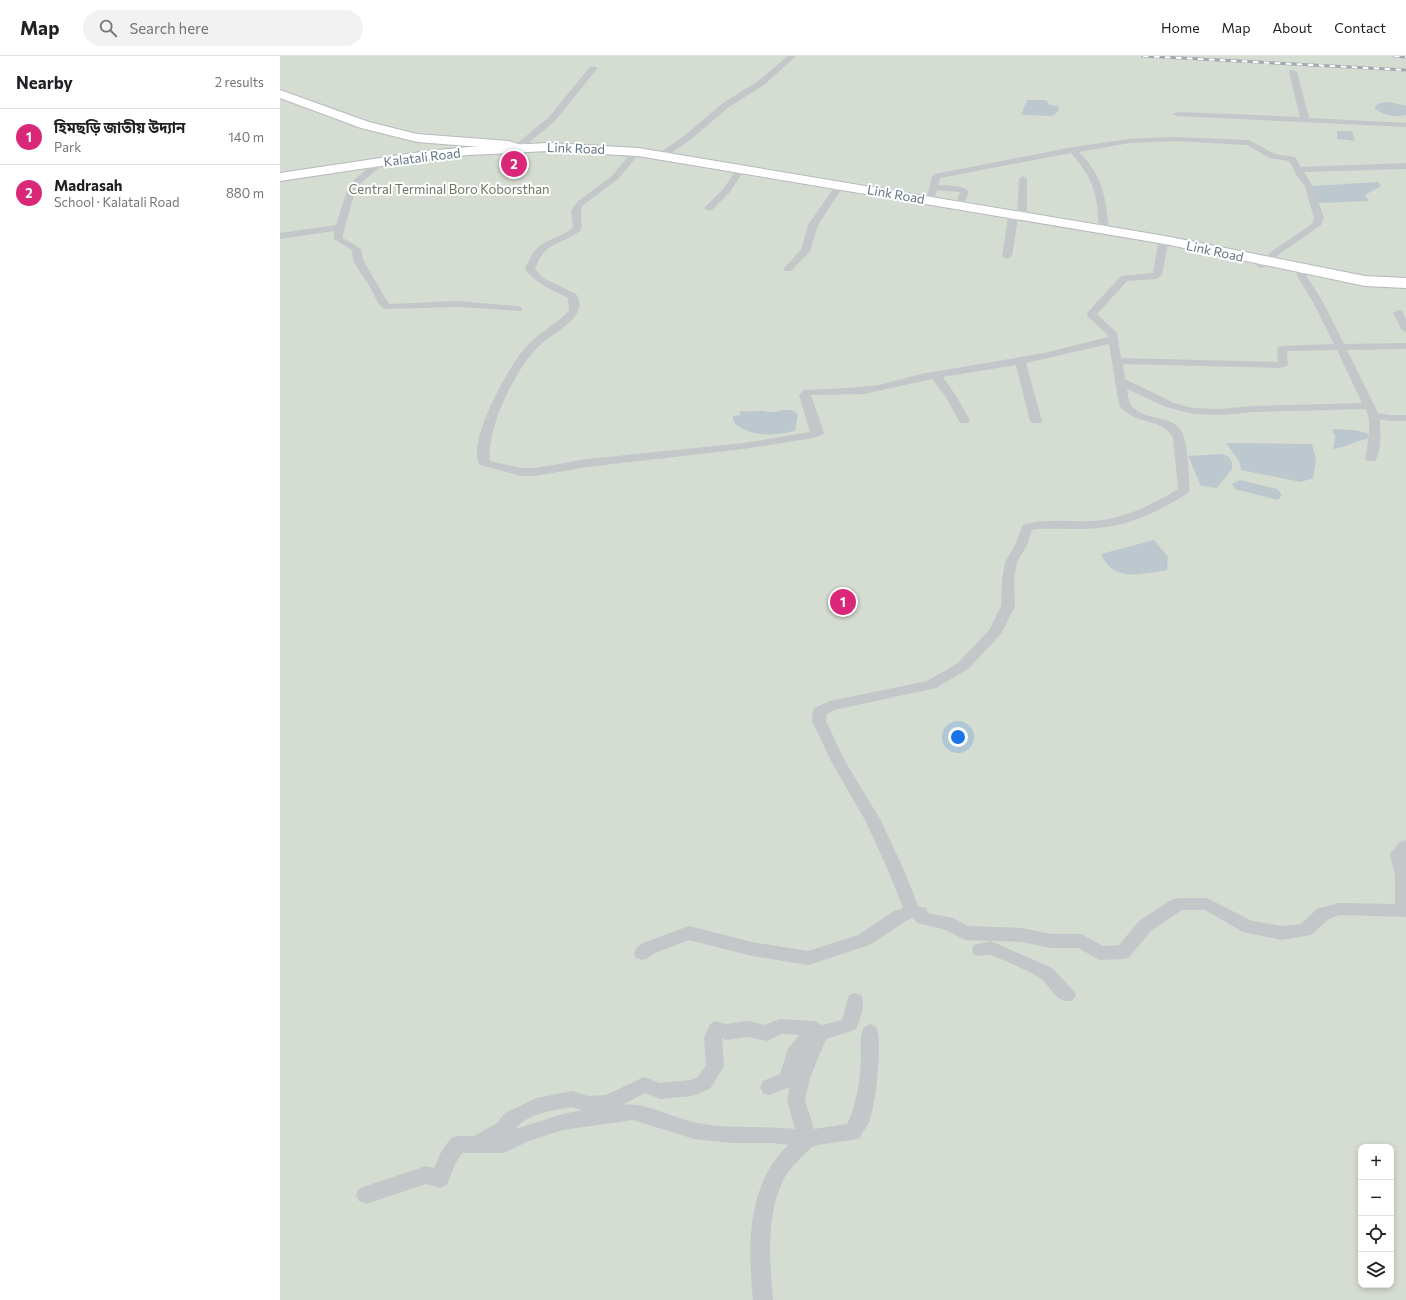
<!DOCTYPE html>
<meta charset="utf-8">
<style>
body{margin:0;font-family:Commissioner,"Noto Sans Bengali",sans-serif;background:#f2f2f2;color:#202124}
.controls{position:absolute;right:12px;bottom:12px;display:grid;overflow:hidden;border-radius:8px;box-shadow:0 2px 6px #0003}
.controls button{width:36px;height:36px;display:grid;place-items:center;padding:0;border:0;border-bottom:1px solid #e0e0e0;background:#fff;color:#202124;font:20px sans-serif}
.you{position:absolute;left:678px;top:681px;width:14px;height:14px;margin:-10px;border:3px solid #fff;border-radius:50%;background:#1a73e8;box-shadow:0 0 0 6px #1a73e833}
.badge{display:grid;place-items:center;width:26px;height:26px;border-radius:50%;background:#db2777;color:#fff;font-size:13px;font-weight:700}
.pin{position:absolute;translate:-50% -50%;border:2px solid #fff;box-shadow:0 1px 4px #0006}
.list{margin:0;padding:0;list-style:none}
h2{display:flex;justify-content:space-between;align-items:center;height:52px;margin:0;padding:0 16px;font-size:17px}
h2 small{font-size:13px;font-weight:400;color:#757577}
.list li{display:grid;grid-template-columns:26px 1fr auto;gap:12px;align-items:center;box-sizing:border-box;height:56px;padding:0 16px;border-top:1px solid #e0e0e0}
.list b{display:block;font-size:15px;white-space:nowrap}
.list p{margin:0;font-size:13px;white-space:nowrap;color:#757577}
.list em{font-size:13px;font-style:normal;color:#757577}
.icon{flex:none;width:22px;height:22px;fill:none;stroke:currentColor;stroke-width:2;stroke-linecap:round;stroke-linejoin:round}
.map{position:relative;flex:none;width:1126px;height:1244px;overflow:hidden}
header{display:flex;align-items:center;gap:24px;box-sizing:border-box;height:56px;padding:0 20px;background:#fff;border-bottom:1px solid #e0e0e0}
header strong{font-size:19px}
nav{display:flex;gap:22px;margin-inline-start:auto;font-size:14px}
.search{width:280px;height:36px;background:#f2f2f2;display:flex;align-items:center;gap:10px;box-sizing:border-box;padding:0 14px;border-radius:22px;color:#757577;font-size:15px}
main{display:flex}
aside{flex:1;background:#fff}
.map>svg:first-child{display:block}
.green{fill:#d5dcd1;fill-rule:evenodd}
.water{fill:#bcc8cd}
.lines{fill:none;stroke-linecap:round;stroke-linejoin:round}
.primary-casing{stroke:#b6babe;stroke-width:2}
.highway-casing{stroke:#b5b9bc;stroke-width:2}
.street{fill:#c3c7ca;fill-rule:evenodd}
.primary{fill:#fff;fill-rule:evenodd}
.highway{fill:#fff;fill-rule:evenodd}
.rail-casing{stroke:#a3a9af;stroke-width:3}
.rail{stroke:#fff;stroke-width:2;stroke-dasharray:5.5;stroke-linecap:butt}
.labels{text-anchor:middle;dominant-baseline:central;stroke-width:4;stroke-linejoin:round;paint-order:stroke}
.far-street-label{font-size:13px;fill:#617484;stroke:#fff}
.far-park-label{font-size:13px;fill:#657a60;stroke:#fff}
</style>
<header>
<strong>Map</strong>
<div class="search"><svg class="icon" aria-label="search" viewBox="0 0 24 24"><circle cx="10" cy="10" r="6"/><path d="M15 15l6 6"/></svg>Search here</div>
<nav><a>Home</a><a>Map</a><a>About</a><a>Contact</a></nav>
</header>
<main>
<aside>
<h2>Nearby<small>2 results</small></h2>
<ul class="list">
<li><span class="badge">1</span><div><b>হিমছড়ি জাতীয় উদ্যান</b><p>Park</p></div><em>140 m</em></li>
<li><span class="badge">2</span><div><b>Madrasah</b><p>School · Kalatali Road</p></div><em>880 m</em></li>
</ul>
</aside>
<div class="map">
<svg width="1126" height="1244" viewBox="0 0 1126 1244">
<rect width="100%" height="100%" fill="#f5f5f0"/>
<path class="green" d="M0 0H1126V1244H0ZM1081 1091H1111V1229H1081Z"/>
<path class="water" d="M747 44H766L770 49 778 50 779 54 773 60 741 59Z
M1110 46 1126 50V59C1116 61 1102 60 1095 52V50L1100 47Z
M1057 75H1072L1075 85 1057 83Z
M1098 126 1101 130 1085 139 1089 145 1037 147 1031 130Z
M502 354H512L518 358 515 375C505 377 490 380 480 378 471 377 451 371 453 360L461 359 459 356 461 355C467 356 471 355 477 355 488 354 491 359 502 354Z
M1052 373 1074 374 1087 377 1089 382C1076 385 1066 391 1053 393L1055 380Z
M946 387 1032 388 1036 403 1033 422 1021 426 961 414 959 405Z
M941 398 948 400 952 406V413L937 432 921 430 908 400Z
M960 424 997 433 1002 439 998 444 955 433 952 428Z
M874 484 888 501 887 514C861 518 834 527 821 498Z"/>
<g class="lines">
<g class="primary-casing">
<path id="primary" d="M0 34 89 66 137 78 229 85 241 89 243 92 241 95 237 96 227 93 137 86 81 72 0 42Z"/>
</g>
<g class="highway-casing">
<path id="highway" d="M268 87 358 92 885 180 1085 220 1126 222V232L1085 230 885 188 358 100 268 95 189 99 147 103 0 125V117L147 95 189 91Z"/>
</g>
<path class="street" d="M508 0H516L484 29 449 51 410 84 384 102H378L377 100 378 98 404 80 443 47 478 25Z
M310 11H316L317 13 275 65 240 94H234L233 92 234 90 269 61Z
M1010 14H1013L1017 16 1029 62 1126 67V71L897 60 893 58 897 56 1020 61 1009 16Z
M893 81 969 84 995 98 1015 101 1021 111 1126 107V113L1024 116 1033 131 1044 162 1041 169 998 199 984 211 981 212 976 209 978 207 992 195 1032 168 1034 162 1025 131 1013 114 1014 113 1009 105 990 102 967 89 893 85 850 87 799 96C822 119 826 141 829 173L824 176 819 173C817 138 814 123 791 97L660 122 658 129C668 130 683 128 689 136L683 150H677L676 148 680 136 657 134 653 146H647L646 144 652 121 655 118 793 91 850 83Z
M354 96 358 99 338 123 302 150C299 159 304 167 300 175 279 190 265 185 255 213L263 222 296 238C299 242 301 250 298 255 293 268 270 280 260 289 236 311 206 373 210 405L241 412H255L307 403 464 387 530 376 519 339 524 334 568 332 599 329 641 318 764 297 828 281 827 278 808 261 807 259 808 256 841 220 873 217 878 188 883 185 888 188 882 219 876 223 847 225 818 257 817 258 837 277 841 302 998 306 997 293 1000 290 1054 288 1033 246 1016 218 1021 215 1024 216 1043 246 1064 288 1126 287V293L1067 294 1098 357 1109 359H1126V365H1109L1100 363C1100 376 1102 394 1095 405H1087L1085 403C1088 388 1092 367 1086 353L974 356 940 359 913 358 886 351 847 333C848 338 848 346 852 350 863 365 890 358 901 374 909 388 908 417 910 434L908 437C881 454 852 469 819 472 799 474 778 472 757 473L752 474 747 489 737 506 734 525 735 550 721 578 688 613 656 632 554 654 547 658 546 665 566 707 600 763 624 814 638 850 646 852 648 857 673 862 688 870 742 872 771 878H801L823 890 839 889 860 864 893 843 899 842H927L972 865 1002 870 1021 868 1037 853 1059 847 1115 848V819L1110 798 1120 786 1126 784V861L1059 859 1049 863 1031 879 1002 884 963 876 925 854H902L872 874 849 901 843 903 820 904 798 892H771L742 886 685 884 663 873 637 867 633 862 626 865 590 889 528 909 472 900 409 884 375 897 368 902 362 904 356 902 354 897 356 892 363 887 409 870 472 886 528 895 578 879 614 855 623 852 608 814 585 764 552 707 532 665 533 655 535 652 550 645 647 625 678 607 710 573 721 550 722 525 725 506 735 489 743 469C765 462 789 466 813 465 844 463 872 449 898 433L893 382C883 361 854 370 839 349L829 288 746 307 762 365 760 367H752L750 365 736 309 663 321 677 341 690 365 688 367H680L666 341 652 323 584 338 531 339 544 377 542 379 533 382 464 393 307 411 255 420H241L200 409C185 388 229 310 245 292 256 279 272 270 285 259L289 254 288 242C272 234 256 228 245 213 257 182 269 188 293 172L291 155 297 146 332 120 351 97ZM1057 294 1082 347 974 350 940 353 913 352 894 347 845 323 843 308 999 312 1007 310 1008 308 1007 295Z
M100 103 103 104 104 106 103 108 80 128 75 135 63 178V182L81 193 83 204 107 245 110 248 177 245 237 250 241 251 242 253 241 255 177 251 104 253 98 247 89 229 78 213 73 204 72 194 54 183V175L0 183V177L56 169 67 135 74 124 97 104Z
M461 110 465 113 450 136 432 154H426L424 152 444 132 458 111Z
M743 120 747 123V159L742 162 737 159 739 123Z
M558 129 562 132 538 169 530 195 511 215H505L503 213 505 211 521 194 528 169 555 130Z
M733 158 738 161 732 200 727 203 722 200 728 161Z
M1118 254 1122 255 1126 263V276L1121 273 1113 257Z
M711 885 772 912 793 934 796 939 793 944C777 950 771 930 760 922 755 918 714 899 709 899 703 899 700 901 694 899L692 894 694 889Z
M575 937 581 939C586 948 580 965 575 974L546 983 530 1022 525 1044 534 1073 567 1068C576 1052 580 1023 581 1005 581 993 579 981 584 971L590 968 596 971C603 984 596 1044 591 1060 589 1068 583 1075 580 1082 568 1086 539 1087 532 1091 528 1094 524 1099 521 1102 513 1110 505 1118 501 1129 486 1164 490 1207 493 1244H473C468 1190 466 1130 508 1089L493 1087H451L414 1083 353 1064 283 1074 249 1085 224 1097H182L175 1108 167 1129 160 1132 146 1128 86 1148 79 1145 76 1139 79 1133 86 1130 146 1110 154 1112 160 1098 170 1083 177 1080H194L217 1067 225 1057 257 1042 292 1035 308 1040 326 1039 364 1021 380 1027 411 1024 418 1021 426 1009 424 982 430 968 436 965 445 968 469 965 485 969 500 963 535 965 542 969 562 964 569 939ZM502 978 519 979 508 993 500 1018 483 1025 480 1031 483 1037 489 1039 510 1031 507 1044 515 1073C481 1069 446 1074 413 1066 390 1061 366 1046 342 1049L365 1037 380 1043 412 1040 430 1033 444 1010 442 982 445 984 469 981 486 985ZM292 1051 302 1054 283 1058 235 1073C248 1057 274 1054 292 1051Z"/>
<use href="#primary" class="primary"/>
<use href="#highway" class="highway"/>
<g class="rail-casing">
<path id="rail" d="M863 0 1126 14
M1114 0 1126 1"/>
</g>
<use href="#rail" class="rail"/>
</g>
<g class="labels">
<g class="far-street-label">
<text transform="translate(296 92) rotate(2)">Link Road</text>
<text transform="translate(142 101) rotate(-7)">Kalatali Road</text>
<text transform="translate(616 138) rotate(10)">Link Road</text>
<text transform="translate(935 195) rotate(12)">Link Road</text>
</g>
<g class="far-park-label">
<text x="169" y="133">Central Terminal Boro Koborsthan</text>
</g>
</g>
</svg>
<div class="controls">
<button>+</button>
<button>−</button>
<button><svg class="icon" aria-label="locate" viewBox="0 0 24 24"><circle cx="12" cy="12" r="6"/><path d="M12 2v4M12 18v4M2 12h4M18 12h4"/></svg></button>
<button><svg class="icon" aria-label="layers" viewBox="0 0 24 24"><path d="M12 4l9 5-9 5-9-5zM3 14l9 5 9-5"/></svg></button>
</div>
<div class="you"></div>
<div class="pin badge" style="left:563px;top:546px">1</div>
<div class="pin badge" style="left:234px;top:108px">2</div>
</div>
</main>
